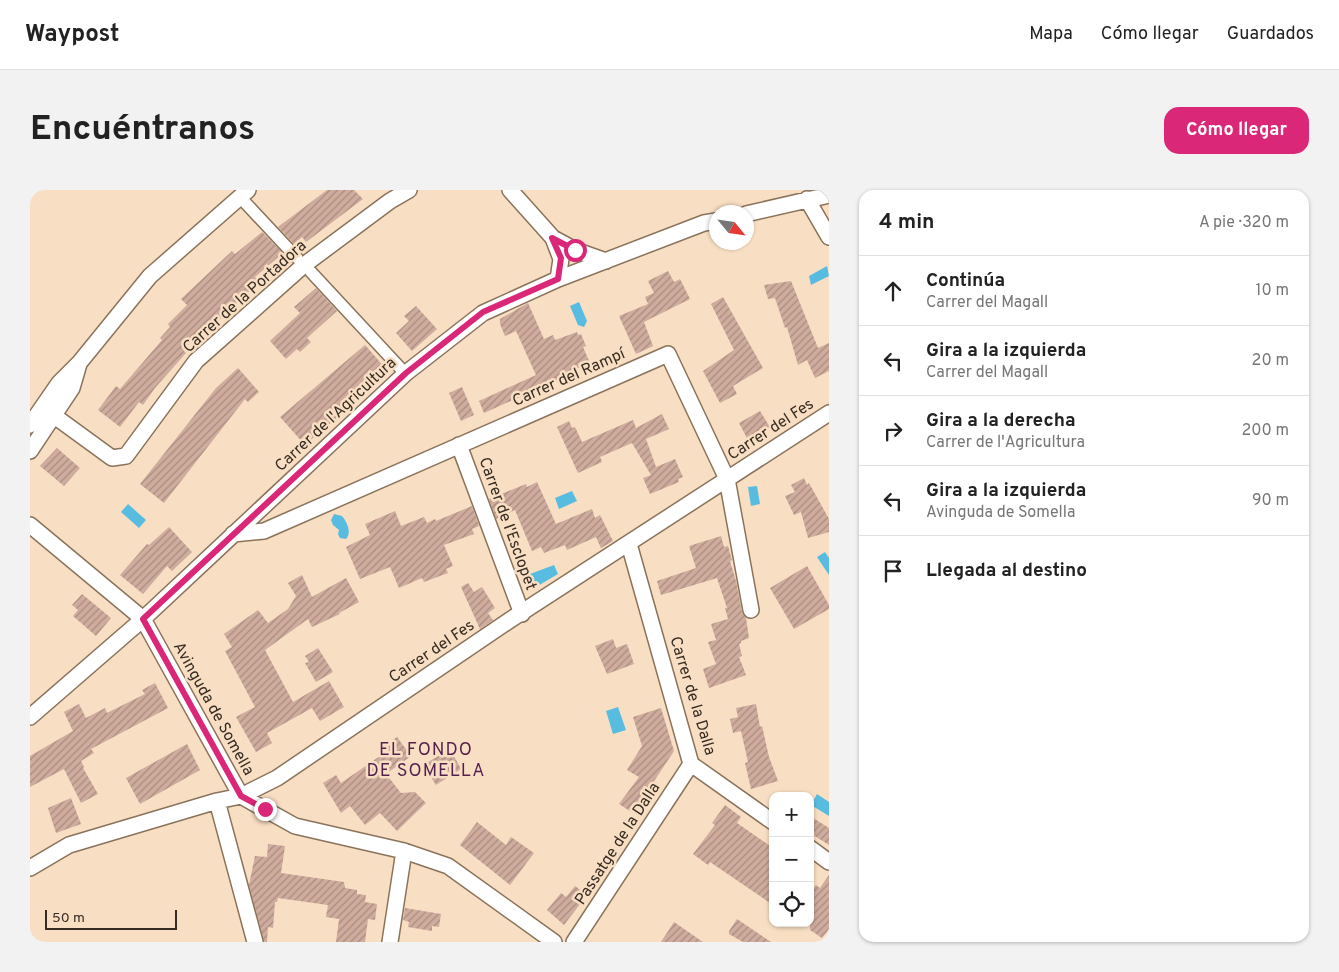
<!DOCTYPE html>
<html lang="es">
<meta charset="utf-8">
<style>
body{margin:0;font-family:Overpass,sans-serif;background:#f2f2f2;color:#222}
.controls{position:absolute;right:15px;bottom:15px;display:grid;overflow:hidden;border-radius:10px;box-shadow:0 1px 4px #0004}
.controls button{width:45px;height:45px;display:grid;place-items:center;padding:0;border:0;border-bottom:1px solid #e0e0e0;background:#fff;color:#222;font:25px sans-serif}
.compass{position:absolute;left:679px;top:15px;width:45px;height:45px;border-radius:50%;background:#fff;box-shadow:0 1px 4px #0004;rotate:119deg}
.scale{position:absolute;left:15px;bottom:12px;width:132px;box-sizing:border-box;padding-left:5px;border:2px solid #362c22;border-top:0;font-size:14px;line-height:18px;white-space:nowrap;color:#362c22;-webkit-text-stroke:4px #f8dec3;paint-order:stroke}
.stop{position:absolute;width:15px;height:15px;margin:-11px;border:4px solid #db2777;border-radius:50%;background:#fff}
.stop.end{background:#db2777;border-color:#fff;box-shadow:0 1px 5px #0008}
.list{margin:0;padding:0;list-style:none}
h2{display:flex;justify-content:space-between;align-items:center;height:65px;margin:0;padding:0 20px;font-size:21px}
h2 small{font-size:16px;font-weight:400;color:#767676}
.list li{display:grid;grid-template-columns:32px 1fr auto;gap:15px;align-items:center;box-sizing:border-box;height:70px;padding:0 20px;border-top:1px solid #e0e0e0}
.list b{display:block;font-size:19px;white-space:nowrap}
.list p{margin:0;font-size:16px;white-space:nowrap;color:#767676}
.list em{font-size:16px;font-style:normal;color:#767676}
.icon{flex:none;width:28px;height:28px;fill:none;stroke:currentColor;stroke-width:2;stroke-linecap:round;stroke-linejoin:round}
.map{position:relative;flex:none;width:799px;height:752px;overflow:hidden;border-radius:15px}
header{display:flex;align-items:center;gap:30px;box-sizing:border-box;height:70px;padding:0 25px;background:#fff;border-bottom:1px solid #e0e0e0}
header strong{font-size:24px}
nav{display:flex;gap:28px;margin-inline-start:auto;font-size:18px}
.intro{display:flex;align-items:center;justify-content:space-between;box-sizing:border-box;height:120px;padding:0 30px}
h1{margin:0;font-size:35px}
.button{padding:12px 22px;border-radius:15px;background:#db2777;color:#fff;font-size:18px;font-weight:700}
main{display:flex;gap:30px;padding:0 30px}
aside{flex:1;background:#fff;border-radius:15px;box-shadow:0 1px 4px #0004}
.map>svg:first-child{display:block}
.water{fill:#58bce1}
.building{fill:url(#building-hatch)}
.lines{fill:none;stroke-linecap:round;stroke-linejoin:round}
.pedestrian-casing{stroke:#8a735b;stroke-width:14}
.minor-casing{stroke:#8a735b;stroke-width:18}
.pedestrian{stroke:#fff;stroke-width:11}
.minor{stroke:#fff;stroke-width:15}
.route{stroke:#db2777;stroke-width:6}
.labels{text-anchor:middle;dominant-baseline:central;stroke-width:5;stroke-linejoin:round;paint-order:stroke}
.street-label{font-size:16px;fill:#362c22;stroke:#f8dec3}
.neighbourhood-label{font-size:18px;letter-spacing:1px;fill:#541f4d;stroke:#f8dec3}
</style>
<header>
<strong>Waypost</strong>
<nav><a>Mapa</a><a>Cómo llegar</a><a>Guardados</a></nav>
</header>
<div class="intro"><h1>Encuéntranos</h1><a class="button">Cómo llegar</a></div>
<main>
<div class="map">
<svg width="799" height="752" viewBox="0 0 799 752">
<defs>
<pattern id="building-hatch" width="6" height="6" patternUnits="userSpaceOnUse" patternTransform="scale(1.25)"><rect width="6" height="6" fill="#cfac9d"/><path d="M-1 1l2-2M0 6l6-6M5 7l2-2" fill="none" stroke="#a98c80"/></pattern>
</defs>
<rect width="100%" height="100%" fill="#f8dec3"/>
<path class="water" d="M797 76 799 86 781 95 779 86Z
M549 112 557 131 554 137 548 135 540 116Z
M727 296 730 314 721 316 718 297Z
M542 301 547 311 529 319 525 308Z
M98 314 116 330 109 338 91 322Z
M304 324 312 326C317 332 322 342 316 349L310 348 308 344 309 340 303 335 301 330Z
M795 362 799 368V385L787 367Z
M524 375 528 384 506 397 500 384Z
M588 517 596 540 583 544 576 521Z
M787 604 799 612V626L781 615Z"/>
<path class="building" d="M297 0H324L333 9 276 52 272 47 264 54 248 37Z
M232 42 253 63 225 87 229 92 181 138 178 135 153 160 156 163 125 198 113 215 109 212 90 237 68 220 86 196 90 199 132 150 130 148 140 137 138 134 157 115 151 109 202 61 205 64Z
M638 81 644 92 650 89 660 109 614 132 623 156 606 164 589 126 618 114 615 107 624 103 618 91Z
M761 91 788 158 799 153V181L785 188 777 170 768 175 757 137 755 138 745 108 738 109 734 95Z
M286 98 307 121 277 148 281 152 270 162 267 159 256 169 240 151 270 123 264 117Z
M693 107 733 178 703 196 707 204 690 213 673 181 704 160 681 114Z
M498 113 514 149 523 145 525 150 547 142 548 145 551 144 556 156 553 157 560 173 533 184 534 187 454 223 449 211 506 185 486 141 475 146 470 134V129Z
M386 116 407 139 382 161 366 143 379 131 374 126Z
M335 155 356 179 350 184 353 188 275 255 250 227Z
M208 178 229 202 218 212 215 209 134 313 110 294 186 198Z
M432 197 444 225 431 231 419 203Z
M730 221 740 237 718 250 709 233Z
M632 224 639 239 616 249 626 277 645 269 653 287 648 289 649 292 620 304 613 288 621 285 602 253 570 267 572 272 548 283 527 237 539 231 542 238 545 237 552 252 603 230 606 238Z
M27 258 50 278 34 296 10 276Z
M774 288 777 295 779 293 799 329V342L778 348 771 322 764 325 755 306 765 302 761 295Z
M507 292 526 334 562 319 565 328 570 325 583 351 571 358 566 347 537 360 535 355 514 363 511 357 502 361 485 320 466 329 459 309 496 294 497 297Z
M442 316 449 336 442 339 444 344 414 355 423 376 416 379 418 383 394 392 392 388 369 398 360 377 330 389 316 357 340 345 335 334 365 321 371 336 394 327 397 333 405 329 406 331Z
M139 337 162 362 142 381 137 376 113 404 90 385 117 354 119 355Z
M691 346 694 357 698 356 702 370 700 371 706 391 712 422 716 428 719 448 711 451V453L709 454 712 466 709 467 716 485 679 498 673 479 686 474 678 452 686 450 681 434 698 429 695 418H697L687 388 631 405 627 391 666 378 659 356Z
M777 376 799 415V419L764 439 740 398Z
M272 385 282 407 316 388 329 412 309 423 310 424 282 437 278 429 235 460 263 512 299 491 314 517 290 531 282 518 237 543 242 553 226 562 206 527 225 517 195 461 202 457 194 444 228 420 238 433 258 419 266 406 258 393Z
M438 393 444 402 452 397 465 418 458 423 463 430 450 439 431 397Z
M52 404 81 428 66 446 43 426 48 420 42 415Z
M583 449 586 458 597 454 604 474 577 484 565 456Z
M288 458 303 482 286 492 275 473 279 472 275 466Z
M125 493 138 518 61 559 64 563 51 571 54 577 53 578 68 604 51 613 34 579 0 597V566L43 541 34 522 49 514 56 528 75 518 77 523 115 504 112 500Z
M726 514 730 537 732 536 739 567 748 591 721 599 715 573 718 572 711 541 703 543 700 529 708 527 706 518Z
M631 518 644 561 603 623 589 614 609 587 597 580 612 556 603 527Z
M367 547 381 566 356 584 371 603 385 602 396 613 367 641 350 623 335 635 320 616 311 623 293 593 306 585 311 593 353 564 350 560Z
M157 554 170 580 110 614 96 588Z
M420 559 431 579 406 595 393 575Z
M41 608 51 634 26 643 18 618Z
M695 615 711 627 707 633 743 658V715L680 672 678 675 663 664 685 635 682 633Z
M780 626 799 638V655L780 643Z
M447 632 476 655 481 647 504 663 480 695 430 655Z
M238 654 255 656 251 683 314 692 315 698 327 700V704L336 705 335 712 347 714 345 730 338 729 335 752H306L309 729 296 727 298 715 248 708 247 712H245L243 738 238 737 237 752H234L219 695 225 666 237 667Z
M799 685V739L792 748 780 740V702L786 695 790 698Z
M545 696 557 705 534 735 517 720 531 703 536 707Z
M375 718 411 724 409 737 402 736V741L378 737 379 732 373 730Z
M707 729 741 752H713L699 744V741Z
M644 732 673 752H631Z"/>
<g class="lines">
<g class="pedestrian-casing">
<path id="pedestrian" d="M209 6 267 68
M281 82 372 180"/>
</g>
<g class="minor-casing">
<path id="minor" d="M480 0 523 48 531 69 528 89
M777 9 799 47
M716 24 799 5
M523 48 545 60 576 71
M23 225 82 268 96 266 166 171 274 75 360 11 379 0
M0 235 29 193 50 172 120 86 218 0
M429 255 492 424
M0 261 42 198 49 174
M0 335 113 429 211 606 265 636 374 661 418 676 524 752
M203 344 234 341 638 164 697 289 721 420
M599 354 661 574 743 632
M0 527 113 429 376 183 453 123 528 89 674 33 686 31
M187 611 225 752
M780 658 799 672
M0 678 39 655 187 611 211 606 247 588 480 430 799 223
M360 752 374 661
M544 752 661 574"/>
</g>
<use href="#pedestrian" class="pedestrian"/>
<use href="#minor" class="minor"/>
</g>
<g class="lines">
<path class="route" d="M235 619 211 606 113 429 376 183 453 122 528 89 531 68 522 48 545 60"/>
</g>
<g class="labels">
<g class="street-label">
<text transform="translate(215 107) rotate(-42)">Carrer de la Portadora</text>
<text transform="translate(539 188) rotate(-24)">Carrer del Rampí</text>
<text transform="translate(306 225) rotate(-43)">Carrer de l'Agricultura</text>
<text transform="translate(741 240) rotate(-33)">Carrer del Fes</text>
<text transform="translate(477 334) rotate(70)">Carrer de l'Esclopet</text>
<text transform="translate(402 462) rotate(-34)">Carrer del Fes</text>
<text transform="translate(662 506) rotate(73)">Carrer de la Dalla</text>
<text transform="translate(183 519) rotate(61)">Avinguda de Somella</text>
<text transform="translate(588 654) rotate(-57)">Passatge de la Dalla</text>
</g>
<g class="neighbourhood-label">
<text x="396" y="560">EL FONDO<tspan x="396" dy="21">DE SOMELLA</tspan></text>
</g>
</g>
</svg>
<div class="controls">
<button>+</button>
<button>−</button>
<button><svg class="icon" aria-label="locate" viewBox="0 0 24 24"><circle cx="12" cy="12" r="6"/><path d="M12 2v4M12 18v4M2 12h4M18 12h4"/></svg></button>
</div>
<svg class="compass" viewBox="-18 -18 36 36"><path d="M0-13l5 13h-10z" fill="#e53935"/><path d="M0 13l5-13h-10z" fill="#767676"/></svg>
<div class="scale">50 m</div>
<div class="stop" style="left:545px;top:60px"></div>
<div class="stop end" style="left:235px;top:619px"></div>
</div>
<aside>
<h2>4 min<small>A pie · 320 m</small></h2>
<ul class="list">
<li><svg class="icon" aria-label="ahead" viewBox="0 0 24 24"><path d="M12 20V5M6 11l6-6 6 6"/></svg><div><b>Continúa</b><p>Carrer del Magall</p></div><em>10 m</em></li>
<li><svg class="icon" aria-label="left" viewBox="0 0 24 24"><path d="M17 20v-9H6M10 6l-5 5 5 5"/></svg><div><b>Gira a la izquierda</b><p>Carrer del Magall</p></div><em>20 m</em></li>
<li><svg class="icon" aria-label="right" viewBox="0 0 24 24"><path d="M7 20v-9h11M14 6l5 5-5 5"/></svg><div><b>Gira a la derecha</b><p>Carrer de l'Agricultura</p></div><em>200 m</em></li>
<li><svg class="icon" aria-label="left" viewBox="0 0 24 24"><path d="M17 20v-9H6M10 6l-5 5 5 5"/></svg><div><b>Gira a la izquierda</b><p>Avinguda de Somella</p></div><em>90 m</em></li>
<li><svg class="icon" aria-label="arrive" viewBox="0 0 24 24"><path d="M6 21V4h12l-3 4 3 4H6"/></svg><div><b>Llegada al destino</b></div></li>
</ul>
</aside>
</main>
